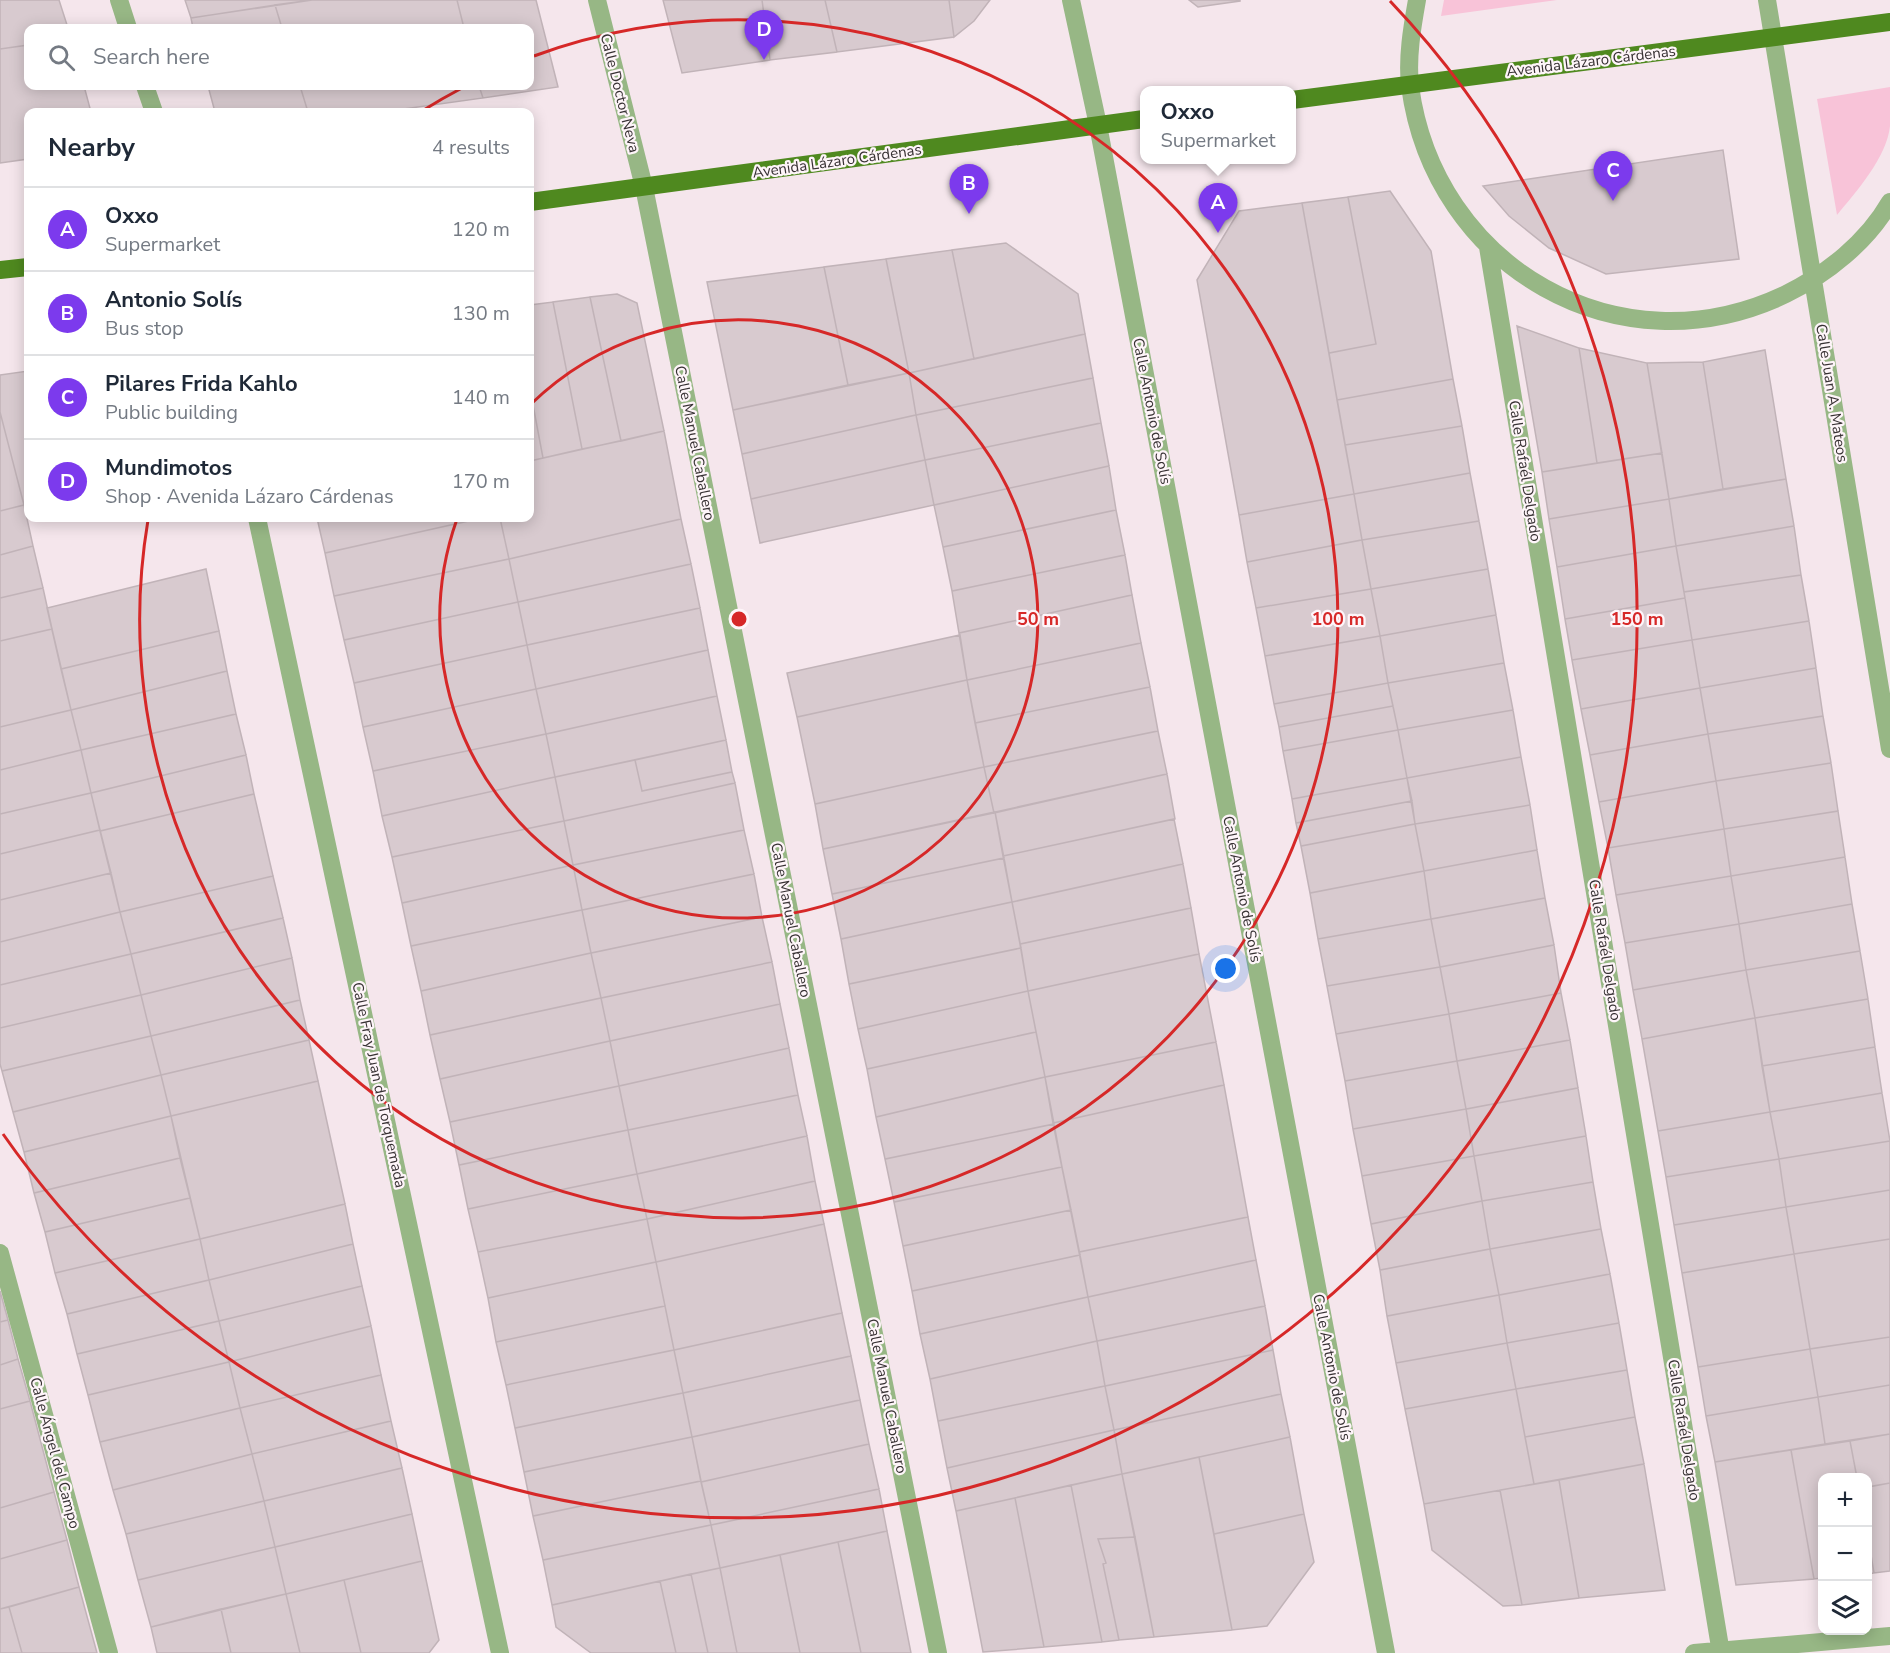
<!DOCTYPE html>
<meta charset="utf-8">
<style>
body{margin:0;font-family:"Nunito Sans",sans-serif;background:#f6f6f7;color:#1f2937}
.controls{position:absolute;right:18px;bottom:18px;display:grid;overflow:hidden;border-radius:12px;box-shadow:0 3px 15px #0003}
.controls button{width:54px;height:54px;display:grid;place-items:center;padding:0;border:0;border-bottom:2px solid #e0e1e3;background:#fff;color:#1f2937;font:30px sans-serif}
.you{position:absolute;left:1226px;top:969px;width:21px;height:21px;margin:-15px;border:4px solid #fff;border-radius:50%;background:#1a73e8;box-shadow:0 0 0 9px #1a73e833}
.badge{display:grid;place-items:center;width:39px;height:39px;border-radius:50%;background:#7c3aed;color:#fff;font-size:20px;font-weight:700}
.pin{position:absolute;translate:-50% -50px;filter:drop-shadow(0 2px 3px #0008)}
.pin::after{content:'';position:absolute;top:32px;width:21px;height:18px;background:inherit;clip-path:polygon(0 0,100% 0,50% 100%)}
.popup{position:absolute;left:1140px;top:86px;width:156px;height:78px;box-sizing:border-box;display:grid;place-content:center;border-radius:12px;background:#fff;filter:drop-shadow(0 2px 4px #0005);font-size:20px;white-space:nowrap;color:#747a83}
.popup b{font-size:22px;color:#1f2937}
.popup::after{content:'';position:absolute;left:50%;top:100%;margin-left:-12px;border:12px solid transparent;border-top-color:#fff}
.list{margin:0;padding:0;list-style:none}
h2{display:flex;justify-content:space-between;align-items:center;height:78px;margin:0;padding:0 24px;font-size:26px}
h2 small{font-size:20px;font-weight:400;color:#747a83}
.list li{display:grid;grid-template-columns:39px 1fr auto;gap:18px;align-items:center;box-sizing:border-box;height:84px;padding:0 24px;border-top:2px solid #e0e1e3}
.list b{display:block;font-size:22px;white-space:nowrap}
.list p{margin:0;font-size:20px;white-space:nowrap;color:#747a83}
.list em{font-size:20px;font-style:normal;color:#747a83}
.icon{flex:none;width:33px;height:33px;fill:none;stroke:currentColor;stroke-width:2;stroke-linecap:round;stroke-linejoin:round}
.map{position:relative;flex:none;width:1890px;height:1653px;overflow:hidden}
.search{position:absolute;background:#fff;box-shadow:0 3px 15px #0003;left:24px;top:24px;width:510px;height:66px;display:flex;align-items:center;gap:15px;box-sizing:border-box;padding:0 21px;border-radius:12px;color:#747a83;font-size:22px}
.panel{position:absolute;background:#fff;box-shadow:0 3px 15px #0003;left:24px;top:108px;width:510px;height:414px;border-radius:12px}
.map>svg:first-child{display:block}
.green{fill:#f8c3d8}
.building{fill:#d8cacf;stroke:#c1b3b8;stroke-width:1.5}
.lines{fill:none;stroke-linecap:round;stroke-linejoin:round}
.minor{stroke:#97b785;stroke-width:18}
.major{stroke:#4f891f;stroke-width:18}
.ring{fill:none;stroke:#d62828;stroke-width:3}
.labels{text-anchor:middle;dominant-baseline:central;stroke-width:4.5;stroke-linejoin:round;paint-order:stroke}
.street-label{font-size:15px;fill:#373133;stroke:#fef5f9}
.centre{fill:#d62828;stroke:#fef5f9;stroke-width:3}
.ring-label{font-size:18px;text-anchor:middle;font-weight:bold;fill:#d62828;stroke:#fef5f9;stroke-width:4.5;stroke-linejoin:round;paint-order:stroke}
</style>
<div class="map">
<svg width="1890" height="1653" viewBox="0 0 1890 1653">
<rect width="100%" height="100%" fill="#f5e6ec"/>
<path class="green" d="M1444 0H1557L1441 16Z
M1890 87C1890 100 1890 113 1890 126 1887 157 1856 192 1837 215L1817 99Z"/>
<path class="building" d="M0 0H59L68 28H28V45L0 49Z
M185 0H312L191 18Z
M312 0H457L464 28H282L275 5Z
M457 0H536L558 87 483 98 479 86H530V28H464Z
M663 0H762L770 60 682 73Z
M762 0H825L837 52 770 60Z
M825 0H949L954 37 837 52Z
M949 0H990L974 21 954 37Z
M1189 0H1240V1L1198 7Z
M275 5 282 28H193L191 18Z
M28 45V86H84L91 112H28V159L0 163V49Z
M208 86H300L308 112H215Z
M300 86H479L483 98 382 112H308Z
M1723 150 1739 259 1606 274 1549 248 1509 216 1483 186Z
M1390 191 1431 251 1453 379 1337 400 1329 353 1376 344 1348 197Z
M1348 197 1376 344 1329 353 1302 203Z
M1302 203 1354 494 1239 515 1197 280 1239 211Z
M1006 243 1078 294 1085 334 974 359 952 250Z
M952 250 974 359 909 373 886 259Z
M886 259 909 373 848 385 824 267Z
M824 267 848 385 733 410 707 282Z
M617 294 637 303 664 431 621 441 590 297Z
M590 297 621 441 582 449 553 302Z
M553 302 582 449 543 458 530 389V305Z
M1517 326 1579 348 1597 463 1542 472Z
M1085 334 1093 378 916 415 909 373Z
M1579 348 1647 363 1662 453 1597 463Z
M1765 350 1786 479 1723 489 1703 362Z
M1703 362 1723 489 1669 499 1647 363Z
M28 371V504L24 505 0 412V375Z
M909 373 916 415 742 454 733 410Z
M1093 378 1101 423 925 460 916 415Z
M1453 379 1462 426 1345 445 1337 400Z
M530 389 543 458 530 461Z
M0 412 24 505 0 511Z
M916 415 925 460 751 499 742 454Z
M1101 423 1109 466 934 505 925 460Z
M1462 426 1470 473 1354 494 1345 445Z
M664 431 681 519 509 559 500 518H530V461Z
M1662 453 1669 499 1549 519 1542 472Z
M925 460 934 505 760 543 751 499Z
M1109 466 1116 510 943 547 934 505Z
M1470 473 1479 521 1362 540 1354 494Z
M1786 479 1794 526 1676 546 1669 499Z
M1354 494 1362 540 1247 562 1239 515Z
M1669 499 1676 546 1557 567 1549 519Z
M24 505 33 546 0 555V511Z
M1116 510 1125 555 952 591 943 547Z
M317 518H482L325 553Z
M482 518H500L509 559 334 596 325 553Z
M681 519 691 564 518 602 509 559Z
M1479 521 1488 569 1371 589 1362 540Z
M1794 526 1801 575 1684 592 1676 546Z
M1362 540 1371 589 1256 608 1247 562Z
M33 546 43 588 0 598V555Z
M1676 546 1685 598 1565 619 1557 567Z
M1125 555 1132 595 959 633 952 591Z
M509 559 518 602 344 640 334 596Z
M691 564 700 608 527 645 518 602Z
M206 569 219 631 61 669 47 608Z
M1488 569 1496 615 1380 636 1371 589Z
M1801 575 1809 621 1692 640 1684 592Z
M43 588 52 629 0 641V598Z
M1371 589 1380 636 1265 656 1256 608Z
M1132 595 1141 643 967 680 959 633Z
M1685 598 1692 640 1572 660 1565 619Z
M518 602 527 645 354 683 344 640Z
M700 608 708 650 536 689 527 645Z
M1496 615 1504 663 1388 683 1380 636Z
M1809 621 1816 668 1700 688 1692 640Z
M52 629 71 710 0 727V641Z
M219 631 227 671 71 710 61 669Z
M960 635 967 680 797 717 787 673Z
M1380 636 1388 683 1274 704 1265 656Z
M1692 640 1700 688 1581 709 1572 660Z
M1141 643 1150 687 975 723 967 680Z
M527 645 536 689 363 727 354 683Z
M708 650 717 696 546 734 536 689Z
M1504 663 1513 710 1398 730 1388 683Z
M1816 668 1823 716 1708 734 1700 688Z
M227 671 236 714 81 750 71 710Z
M967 680 984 767 815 804 797 717Z
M1388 683 1393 706 1279 727 1274 704Z
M1150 687 1158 731 984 767 975 723Z
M1700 688 1708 734 1590 755 1581 709Z
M536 689 546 734 373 771 363 727Z
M717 696 726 740 555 777 546 734Z
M1393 706 1398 730 1283 751 1279 727Z
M71 710 81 750 0 770V727Z
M1513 710 1521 757 1407 778 1398 730Z
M236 714 246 755 91 793 81 750Z
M1823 716 1831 763 1716 781 1708 734Z
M1398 730 1407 778 1292 799 1283 751Z
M1158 731 1167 774 994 813 984 767Z
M546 734 555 777 382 816 373 771Z
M1708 734 1716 781 1599 802 1590 755Z
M726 740 732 772 642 791 635 760Z
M81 750 91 793 0 814V770Z
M246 755 254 794 100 831 91 793Z
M1521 757 1530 805 1415 824 1407 778Z
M635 760 642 791 732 772 735 783 564 821 555 777Z
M1831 763 1838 811 1724 829 1716 781Z
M984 767 994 813 823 849 815 804Z
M1167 774 1175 819 1003 856 995 812Z
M555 777 564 821 392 857 382 816Z
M1407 778 1412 801 1296 823 1292 799Z
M1716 781 1724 829 1608 848 1599 802Z
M735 783 744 830 573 865 564 821Z
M91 793 100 830 0 854V814Z
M254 794 273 876 120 912 100 831Z
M1412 801 1415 824 1301 846 1296 823Z
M1530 805 1537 850 1424 871 1415 824Z
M1838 811 1845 857 1731 876 1724 829Z
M995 812 1004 858 832 894 823 849Z
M1174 819 1183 864 1012 902 1003 856Z
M564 821 573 865 402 903 392 857Z
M1415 824 1424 871 1310 893 1301 846Z
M1724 829 1731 876 1616 895 1608 848Z
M100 830 111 873 0 900V854Z
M744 830 754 874 582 910 573 865Z
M1537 850 1545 898 1431 919 1424 871Z
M1845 857 1852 904 1739 924 1731 876Z
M1004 858 1012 902 841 939 832 894Z
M1183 864 1191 908 1020 944 1012 902Z
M573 865 582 910 411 946 402 903Z
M1424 871 1431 919 1318 939 1310 893Z
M111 873 120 912 0 942V900Z
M754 874 762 917 591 953 582 910Z
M273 876 283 918 131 954 120 912Z
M1731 876 1739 924 1625 943 1616 895Z
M1545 898 1554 945 1440 967 1431 919Z
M1012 902 1021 948 849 984 841 939Z
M1852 904 1860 951 1746 970 1739 924Z
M1191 908 1199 954 1028 991 1020 944Z
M582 910 591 953 421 991 411 946Z
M120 912 131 954 0 985V942Z
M762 917 772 962 601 998 591 953Z
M283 918 292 958 141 995 131 954Z
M1431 919 1440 967 1327 986 1318 939Z
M1739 924 1746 970 1633 990 1625 943Z
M1554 945 1561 993 1449 1014 1440 967Z
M1021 948 1028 991 858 1029 849 984Z
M1860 951 1868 999 1755 1018 1746 970Z
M591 953 601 998 430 1035 421 991Z
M131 954 141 995 0 1028V985Z
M1199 954 1216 1042 1045 1077 1028 991Z
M292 958 300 1000 151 1036 141 995Z
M772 962 780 1004 610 1041 601 998Z
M1440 967 1449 1014 1336 1034 1327 986Z
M1746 970 1755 1018 1642 1039 1633 990Z
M1028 991 1036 1032 867 1069 858 1029Z
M1561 993 1570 1040 1457 1061 1449 1014Z
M141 995 151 1036 2 1071 0 1064V1028Z
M601 998 610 1041 440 1079 430 1035Z
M1868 999 1875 1047 1762 1066 1755 1018Z
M300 1000 309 1040 161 1075 151 1036Z
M780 1004 789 1048 619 1086 610 1041Z
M1449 1014 1457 1061 1345 1081 1336 1034Z
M1755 1018 1770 1112 1658 1131 1642 1039Z
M1036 1032 1045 1077 876 1117 867 1069Z
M151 1036 161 1075 13 1112 2 1071Z
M309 1040 318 1081 171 1116 161 1075Z
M1570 1040 1578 1088 1466 1109 1457 1061Z
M610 1041 619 1086 450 1122 440 1079Z
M1216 1042 1224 1085 1053 1123 1045 1077Z
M1875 1047 1882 1093 1770 1112 1762 1066Z
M789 1048 798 1095 628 1130 619 1086Z
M1457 1061 1466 1109 1353 1129 1345 1081Z
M161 1075 171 1116 24 1152 13 1112Z
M1045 1077 1054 1124 885 1159 876 1117Z
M318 1081 345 1204 200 1239 171 1116Z
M1224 1085 1248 1217 1079 1252 1053 1123Z
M619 1086 628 1130 459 1165 450 1122Z
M1578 1088 1586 1136 1474 1156 1466 1109Z
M1882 1093 1890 1141 1779 1159 1770 1112Z
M798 1095 807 1136 637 1174 628 1130Z
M1466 1109 1474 1156 1362 1176 1353 1129Z
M1770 1112 1779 1159 1666 1177 1658 1131Z
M171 1116 180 1158 34 1193 24 1152Z
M1054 1124 1062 1167 894 1202 885 1159Z
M628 1130 637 1174 468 1209 459 1165Z
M807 1136 815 1181 647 1219 637 1174Z
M1586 1136 1593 1182 1482 1201 1474 1156Z
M1890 1141V1190L1786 1207 1779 1159Z
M1474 1156 1482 1201 1371 1224 1362 1176Z
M180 1158 190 1198 45 1232 34 1193Z
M1779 1159 1786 1207 1674 1225 1666 1177Z
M1062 1167 1071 1210 903 1246 894 1202Z
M637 1174 647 1219 478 1252 468 1209Z
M815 1181 824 1224 656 1262 647 1219Z
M1593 1182 1601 1229 1490 1249 1482 1201Z
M1890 1190V1239L1794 1254 1786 1207Z
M190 1198 200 1239 55 1273 45 1232Z
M1482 1201 1490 1249 1380 1270 1371 1224Z
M345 1204 353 1244 209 1280 200 1239Z
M1786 1207 1794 1254 1682 1273 1674 1225Z
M1071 1210 1080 1255 912 1291 903 1246Z
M1248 1217 1256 1260 1088 1297 1079 1252Z
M647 1219 656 1262 488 1298 478 1252Z
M824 1224 842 1313 674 1350 656 1262Z
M1601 1229 1610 1274 1499 1295 1490 1249Z
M200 1239 209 1280 67 1314 55 1273Z
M1890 1239V1337L1810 1349 1794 1254Z
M353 1244 362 1286 219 1321 209 1280Z
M1490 1249 1499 1295 1387 1316 1380 1270Z
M1794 1254 1810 1349 1698 1367 1682 1273Z
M1080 1255 1088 1297 920 1334 912 1291Z
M1256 1260 1265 1306 1097 1341 1088 1297Z
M656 1262 665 1306 496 1342 488 1298Z
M1610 1274 1619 1323 1507 1343 1499 1295Z
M209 1280 219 1321 77 1354 67 1314Z
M362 1286 371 1326 229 1362 219 1321Z
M0 1291 8 1320 0 1322Z
M1499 1295 1507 1343 1396 1363 1387 1316Z
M1088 1297 1097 1341 930 1379 920 1334Z
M665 1306 674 1350 506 1385 496 1342Z
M1265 1306 1273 1350 1105 1386 1097 1341Z
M842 1313 851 1356 683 1393 674 1350Z
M8 1320 18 1359 0 1365V1322Z
M219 1321 229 1362 88 1395 77 1354Z
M1619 1323 1627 1370 1516 1389 1507 1343Z
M371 1326 381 1375 240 1408 229 1362Z
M1890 1337V1385L1818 1397 1810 1349Z
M1097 1341 1105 1386 938 1421 930 1379Z
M1507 1343 1516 1389 1405 1409 1396 1363Z
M1810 1349 1818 1397 1706 1416 1698 1367Z
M674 1350 683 1393 515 1428 506 1385Z
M1273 1350 1281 1394 1114 1430 1105 1386Z
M851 1356 860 1400 692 1437 683 1393Z
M18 1359 30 1401 0 1409V1365Z
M229 1362 240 1408 100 1442 88 1395Z
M1627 1370 1635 1417 1525 1437 1516 1389Z
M381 1375 391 1421 252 1454 240 1408Z
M1890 1385V1434L1825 1444 1818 1397Z
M1105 1386 1114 1430 947 1468 938 1421Z
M1516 1389 1534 1484 1424 1504 1405 1409Z
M683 1393 692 1437 524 1472 515 1428Z
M1281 1394 1290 1437 1122 1474 1114 1430Z
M1818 1397 1825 1444 1715 1462 1706 1416Z
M860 1400 869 1444 701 1482 692 1437Z
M30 1401 54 1492 0 1508V1409Z
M240 1408 252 1454 113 1490 100 1442Z
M1635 1417 1644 1464 1534 1484 1525 1437Z
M391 1421 402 1468 264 1501 252 1454Z
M1114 1430 1122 1474 956 1511 947 1468Z
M1890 1434V1483L1868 1487V1478H1857L1850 1441Z
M692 1437 701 1481 533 1516 524 1472Z
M1290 1437 1304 1514 1214 1534 1199 1457Z
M1850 1441 1857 1478H1822V1578L1814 1579 1791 1450Z
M869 1444 879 1489 711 1525 701 1482Z
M1791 1450 1814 1579 1736 1585 1715 1462Z
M252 1454 264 1501 126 1534 113 1490Z
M1199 1457 1232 1630 1154 1637 1122 1474Z
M1644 1464 1665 1590 1579 1598 1559 1480Z
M402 1468 412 1514 275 1547 264 1501Z
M1122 1474 1135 1537 1098 1539 1106 1563 1103 1564 1119 1640 1102 1642 1071 1485Z
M1559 1480 1579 1598 1522 1605 1500 1490Z
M701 1481 711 1525 543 1560 533 1516Z
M1890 1483V1571L1874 1573 1868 1537V1487Z
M1071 1485 1102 1642 1044 1647 1015 1498Z
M879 1489 887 1531 720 1568 711 1525Z
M1500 1490 1522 1605 1503 1606 1432 1550 1424 1504Z
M54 1492 67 1540 0 1559V1508Z
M1015 1498 1044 1647 983 1652 956 1511Z
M264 1501 275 1547 138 1580 126 1534Z
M412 1514 422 1561 286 1594 275 1547Z
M1304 1514 1314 1562 1267 1626 1232 1630 1214 1534Z
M711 1525 720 1568 552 1605 543 1560Z
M887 1531 911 1653H861L838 1542Z
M1135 1537 1154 1637 1119 1640 1103 1564 1106 1563 1098 1539Z
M1868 1537 1874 1573 1868 1574Z
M67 1540 79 1587 0 1609V1559Z
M838 1542 861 1653H800L780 1555Z
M275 1547 286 1594 151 1627 138 1580Z
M780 1555 800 1653H737L720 1568Z
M422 1561 439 1640 429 1653H361L344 1580Z
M720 1568 737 1653H708L691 1574Z
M691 1574 708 1653H676L660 1581Z
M344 1580 361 1653H300L286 1594Z
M660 1581 676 1653H591L556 1627 552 1605Z
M79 1587 97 1653H22L9 1607Z
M286 1594 300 1653H231L221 1609Z
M9 1607 22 1653H0V1609Z
M221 1609 231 1653H157L151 1627Z"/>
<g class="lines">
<path class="minor" d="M119 0 128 28
M597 0 644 187 938 1653
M1071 0 1098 125 1386 1653
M1417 0C1412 28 1407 57 1410 86 1434 267 1619 374 1786 294 1827 274 1867 242 1890 202
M1767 0 1890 749
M145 86 154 112
M1488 247 1721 1653
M257 518 500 1653
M0 1253 109 1653
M1694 1653 1890 1636"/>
<path class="major" d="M1292 100 1890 22
M530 202 1144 119
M0 270 28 267"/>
</g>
<g class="ring">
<path d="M531 404A299 299 0 1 1 457 519"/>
<path d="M422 111A599 599 0 0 1 462 88M534 56A599 599 0 1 1 148 520"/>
<path d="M1390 1A898 898 0 1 1 3 1134"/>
</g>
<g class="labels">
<g class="street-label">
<text transform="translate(1591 61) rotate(-7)">Avenida Lázaro Cárdenas</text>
<text transform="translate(620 93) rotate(76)">Calle Doctor Neva</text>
<text transform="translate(837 161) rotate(-8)">Avenida Lázaro Cárdenas</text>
<text transform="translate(1832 393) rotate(81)">Calle Juan A. Mateos</text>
<text transform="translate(1152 411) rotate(79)">Calle Antonio de Solís</text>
<text transform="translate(695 443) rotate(79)">Calle Manuel Caballero</text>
<text transform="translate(1525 471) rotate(81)">Calle Rafaél Delgado</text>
<text transform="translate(1242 889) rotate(79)">Calle Antonio de Solís</text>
<text transform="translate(791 920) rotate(79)">Calle Manuel Caballero</text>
<text transform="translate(1605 950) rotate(81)">Calle Rafaél Delgado</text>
<text transform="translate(379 1085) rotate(78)">Calle Fray Juan de Torquemada</text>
<text transform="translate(1332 1367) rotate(79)">Calle Antonio de Solís</text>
<text transform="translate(887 1396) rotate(79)">Calle Manuel Caballero</text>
<text transform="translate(1684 1430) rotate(81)">Calle Rafaél Delgado</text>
<text transform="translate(55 1453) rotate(75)">Calle Ángel del Campo</text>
</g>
</g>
<circle cx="739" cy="619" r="9" class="centre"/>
<g class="ring-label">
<text x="1038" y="625">50 m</text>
<text x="1338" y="625">100 m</text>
<text x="1637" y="625">150 m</text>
</g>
</svg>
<div class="controls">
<button>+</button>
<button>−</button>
<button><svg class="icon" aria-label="layers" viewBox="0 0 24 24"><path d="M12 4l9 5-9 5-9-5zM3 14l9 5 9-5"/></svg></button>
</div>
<div class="you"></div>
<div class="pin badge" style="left:1218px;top:233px">A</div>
<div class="popup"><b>Oxxo</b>Supermarket</div>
<div class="pin badge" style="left:969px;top:214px">B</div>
<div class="pin badge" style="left:1613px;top:201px">C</div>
<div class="pin badge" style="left:764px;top:60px">D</div>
<div class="search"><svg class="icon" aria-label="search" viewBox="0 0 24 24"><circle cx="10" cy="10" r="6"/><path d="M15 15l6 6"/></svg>Search here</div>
<section class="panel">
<h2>Nearby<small>4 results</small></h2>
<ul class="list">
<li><span class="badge">A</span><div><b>Oxxo</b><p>Supermarket</p></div><em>120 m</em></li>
<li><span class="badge">B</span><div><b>Antonio Solís</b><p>Bus stop</p></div><em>130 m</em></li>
<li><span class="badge">C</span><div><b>Pilares Frida Kahlo</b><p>Public building</p></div><em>140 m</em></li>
<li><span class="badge">D</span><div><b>Mundimotos</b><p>Shop · Avenida Lázaro Cárdenas</p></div><em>170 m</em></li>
</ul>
</section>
</div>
